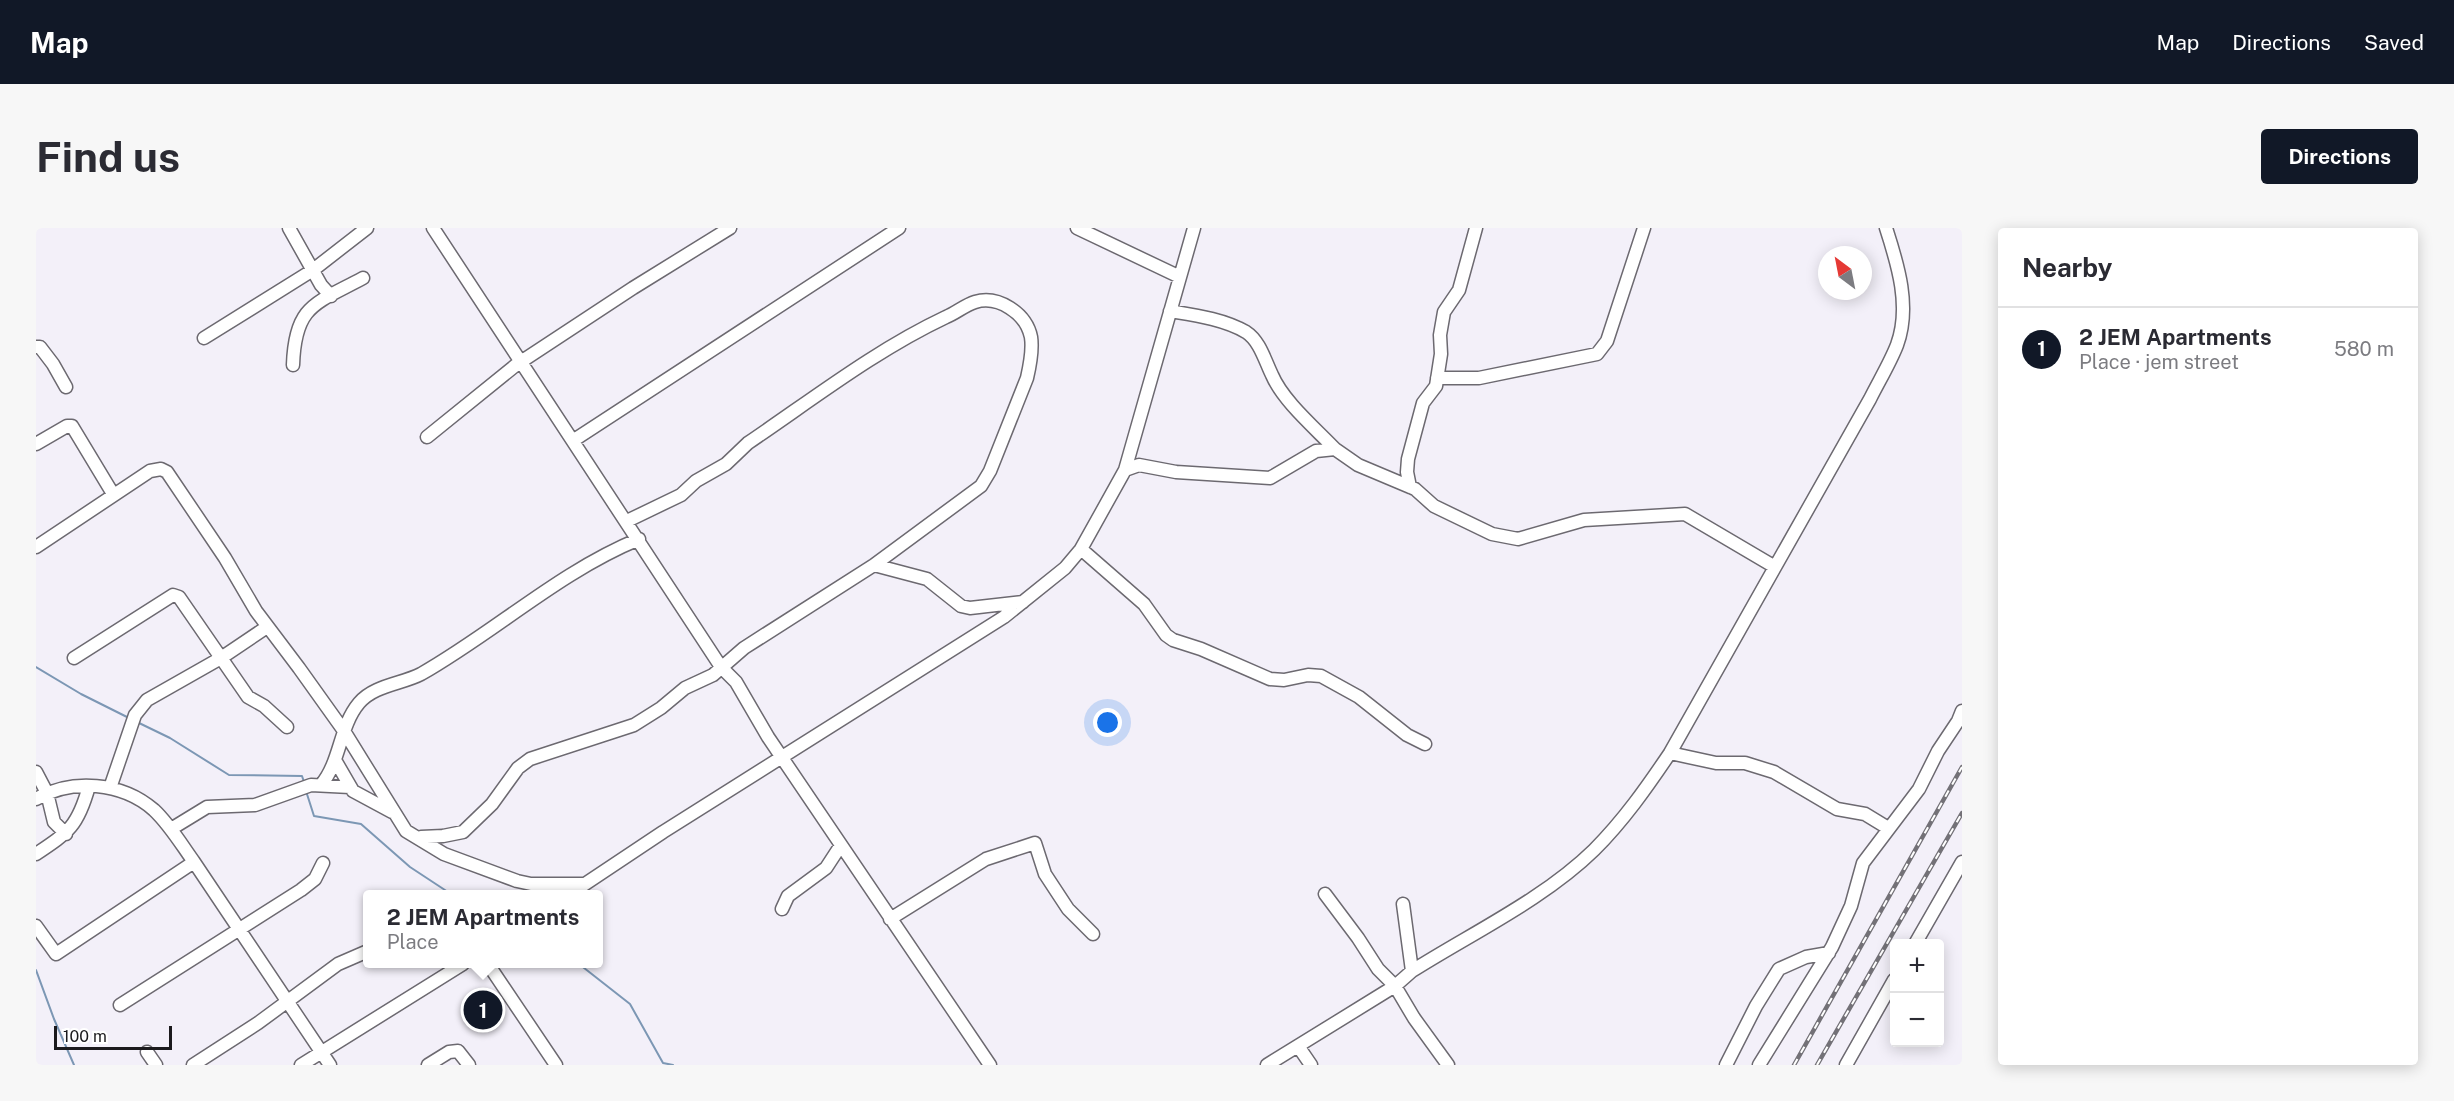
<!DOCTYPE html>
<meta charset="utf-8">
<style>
body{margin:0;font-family:"Public Sans",sans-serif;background:#f7f7f7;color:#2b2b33}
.controls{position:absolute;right:18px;bottom:18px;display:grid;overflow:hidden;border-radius:6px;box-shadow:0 3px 15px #0003}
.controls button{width:54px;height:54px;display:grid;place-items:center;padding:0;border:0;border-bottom:2px solid #e1e1e2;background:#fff;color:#2b2b33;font:30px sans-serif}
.compass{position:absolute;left:1782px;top:18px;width:54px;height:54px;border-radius:50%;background:#fff;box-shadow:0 3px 15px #0003;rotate:328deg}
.scale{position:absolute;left:18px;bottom:15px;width:118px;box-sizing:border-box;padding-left:6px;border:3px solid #1b1a1d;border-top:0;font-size:16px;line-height:21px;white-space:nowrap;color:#1b1a1d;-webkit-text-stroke:4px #fff;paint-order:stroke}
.you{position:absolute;left:1072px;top:495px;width:21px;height:21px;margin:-15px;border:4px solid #fff;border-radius:50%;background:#1a73e8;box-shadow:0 0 0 9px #1a73e833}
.badge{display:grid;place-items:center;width:39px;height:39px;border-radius:50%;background:#111827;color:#fff;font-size:20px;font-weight:700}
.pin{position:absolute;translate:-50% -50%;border:3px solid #fff;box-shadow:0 2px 6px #0006}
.popup{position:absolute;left:327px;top:662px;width:240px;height:78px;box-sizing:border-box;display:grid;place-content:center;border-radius:6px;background:#fff;filter:drop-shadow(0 2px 4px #0005);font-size:20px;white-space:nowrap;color:#7c7c81}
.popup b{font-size:22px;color:#2b2b33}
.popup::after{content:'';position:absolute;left:50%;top:100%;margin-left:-12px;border:12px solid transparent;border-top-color:#fff}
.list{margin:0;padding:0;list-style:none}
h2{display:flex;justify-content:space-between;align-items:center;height:78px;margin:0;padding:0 24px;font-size:26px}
h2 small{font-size:20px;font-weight:400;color:#7c7c81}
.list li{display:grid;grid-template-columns:39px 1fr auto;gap:18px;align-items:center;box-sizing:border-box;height:84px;padding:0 24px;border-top:2px solid #e1e1e2}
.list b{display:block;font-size:22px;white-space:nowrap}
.list p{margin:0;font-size:20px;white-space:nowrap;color:#7c7c81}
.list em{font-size:20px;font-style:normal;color:#7c7c81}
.map{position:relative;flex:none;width:1926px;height:837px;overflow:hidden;border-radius:6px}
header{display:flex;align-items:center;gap:36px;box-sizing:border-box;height:84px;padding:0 30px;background:#111827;color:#fff}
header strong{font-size:28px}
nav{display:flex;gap:33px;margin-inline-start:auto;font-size:21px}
.intro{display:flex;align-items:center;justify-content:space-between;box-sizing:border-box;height:144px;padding:0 36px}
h1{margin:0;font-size:42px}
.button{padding:15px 27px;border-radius:6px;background:#111827;color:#fff;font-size:21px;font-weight:700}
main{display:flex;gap:36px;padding:0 36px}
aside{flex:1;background:#fff;border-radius:6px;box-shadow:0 3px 15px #0003}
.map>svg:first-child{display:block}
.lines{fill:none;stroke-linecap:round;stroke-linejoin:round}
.stream{stroke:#7c97b4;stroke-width:2}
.minor-casing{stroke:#6c6970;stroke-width:15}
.minor{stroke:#fff;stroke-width:12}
.rail-casing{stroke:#737177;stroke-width:4.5}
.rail{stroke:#fff;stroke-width:2;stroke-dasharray:7;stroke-linecap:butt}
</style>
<header>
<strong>Map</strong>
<nav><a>Map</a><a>Directions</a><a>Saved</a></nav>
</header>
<div class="intro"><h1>Find us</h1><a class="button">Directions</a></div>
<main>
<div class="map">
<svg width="1926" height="837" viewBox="0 0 1926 837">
<rect width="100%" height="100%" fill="#f3f0f9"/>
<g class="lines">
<path class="stream" d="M0 439 45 466 93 490
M101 494 134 510 193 547 266 548 268 554
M270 563 278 588 325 596 374 639 415 666
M543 736 594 776 627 835 637 837
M0 742 18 791 38 837"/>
<g class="minor-casing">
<path id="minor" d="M253 0 285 57 295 68
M397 0 685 439 700 454 732 509 954 837
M1041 0 1144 49
M1134 83C1158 87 1188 91 1210 104 1224 113 1229 133 1236 147 1247 173 1279 200 1299 221
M168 110 277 42 331 0
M0 119H4L17 136 30 159
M257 137C259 77 279 76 327 50
M1401 150H1443L1561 126 1571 113 1608 0
M391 209 480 137 597 60 694 0
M538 212 863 0
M0 216 31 198H36L77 266
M1089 242 1103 237 1140 244 1234 250 1280 223 1299 221 1322 237 1379 261 1398 278 1456 306 1482 311 1548 292 1649 286 1739 339
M1374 259 1371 244 1372 231 1387 175 1400 158 1405 126 1404 107 1408 84 1423 62 1440 0
M0 319 114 243 125 241 131 244 189 330 220 383 263 440 308 503 370 603 408 626 481 653 495 656H549
M1045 321 1108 376 1130 407 1137 412 1165 421 1234 451 1248 452 1272 447 1285 448 1323 469 1371 507 1389 516
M838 337 891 351 925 378 934 380 987 374
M38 430 137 367 143 369 212 469 228 478 251 499
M1634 525 1680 535H1709L1738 544 1801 581 1829 586 1852 600
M299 532 317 563 356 584
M0 544 11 565 18 594 30 606
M285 557C305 533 303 499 323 475 338 457 366 456 385 446 459 404 523 344 603 311
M74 560 99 487 111 472 185 430 231 399
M0 571C36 550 86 554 118 582 134 597 145 616 158 634L294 837
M135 601 171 579 219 577 275 557 314 559
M385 609 407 608 427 604 456 576 482 540 494 531 598 497 625 480 649 460 677 447 708 420 838 337 945 258 954 243 991 150C994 137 997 122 995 109 990 85 962 67 939 74 929 77 920 85 910 89 840 122 777 171 712 215L690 236 660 253 645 267 591 293
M0 626C33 604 42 598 53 558
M534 666 627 604 968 389 1029 340 1045 321 1089 242 1158 0
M1289 666 1322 710 1342 741 1359 758 1378 790 1412 837
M1367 676 1376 743
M746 681 752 668 790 640 805 617
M854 691 950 631 999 615 1009 646 1032 681 1057 706
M0 698 20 726 158 634
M1879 716 1926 634
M452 736 520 837
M84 777 265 662 279 651 287 635
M1262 818 1275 837
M111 824 120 837
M157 837 222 795 302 736 332 723
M265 837 427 736
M392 837 413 824 422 823 433 837
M1231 837 1359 758 1376 743C1436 705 1508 671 1558 622 1588 592 1611 559 1634 525L1834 171C1843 153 1854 135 1861 117 1875 79 1862 37 1850 0
M1690 837 1720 778 1743 741 1770 729 1793 725
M1723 837 1796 719 1815 678 1827 635 1883 561 1902 523 1922 493 1926 483
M1810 837 1858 752"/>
</g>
<use href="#minor" class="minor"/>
<g class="rail-casing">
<path id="rail" d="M1758 837 1926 539
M1781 837 1926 585"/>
</g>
<use href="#rail" class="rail"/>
</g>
</svg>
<div class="controls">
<button>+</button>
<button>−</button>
</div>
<svg class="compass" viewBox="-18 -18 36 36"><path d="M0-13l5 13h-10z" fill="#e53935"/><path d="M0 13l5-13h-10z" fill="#7c7c81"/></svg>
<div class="scale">100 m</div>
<div class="you"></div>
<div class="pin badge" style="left:447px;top:782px">1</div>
<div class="popup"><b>2 JEM Apartments</b>Place</div>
</div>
<aside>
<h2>Nearby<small></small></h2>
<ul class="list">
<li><span class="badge">1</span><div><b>2 JEM Apartments</b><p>Place · jem street</p></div><em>580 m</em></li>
</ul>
</aside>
</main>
